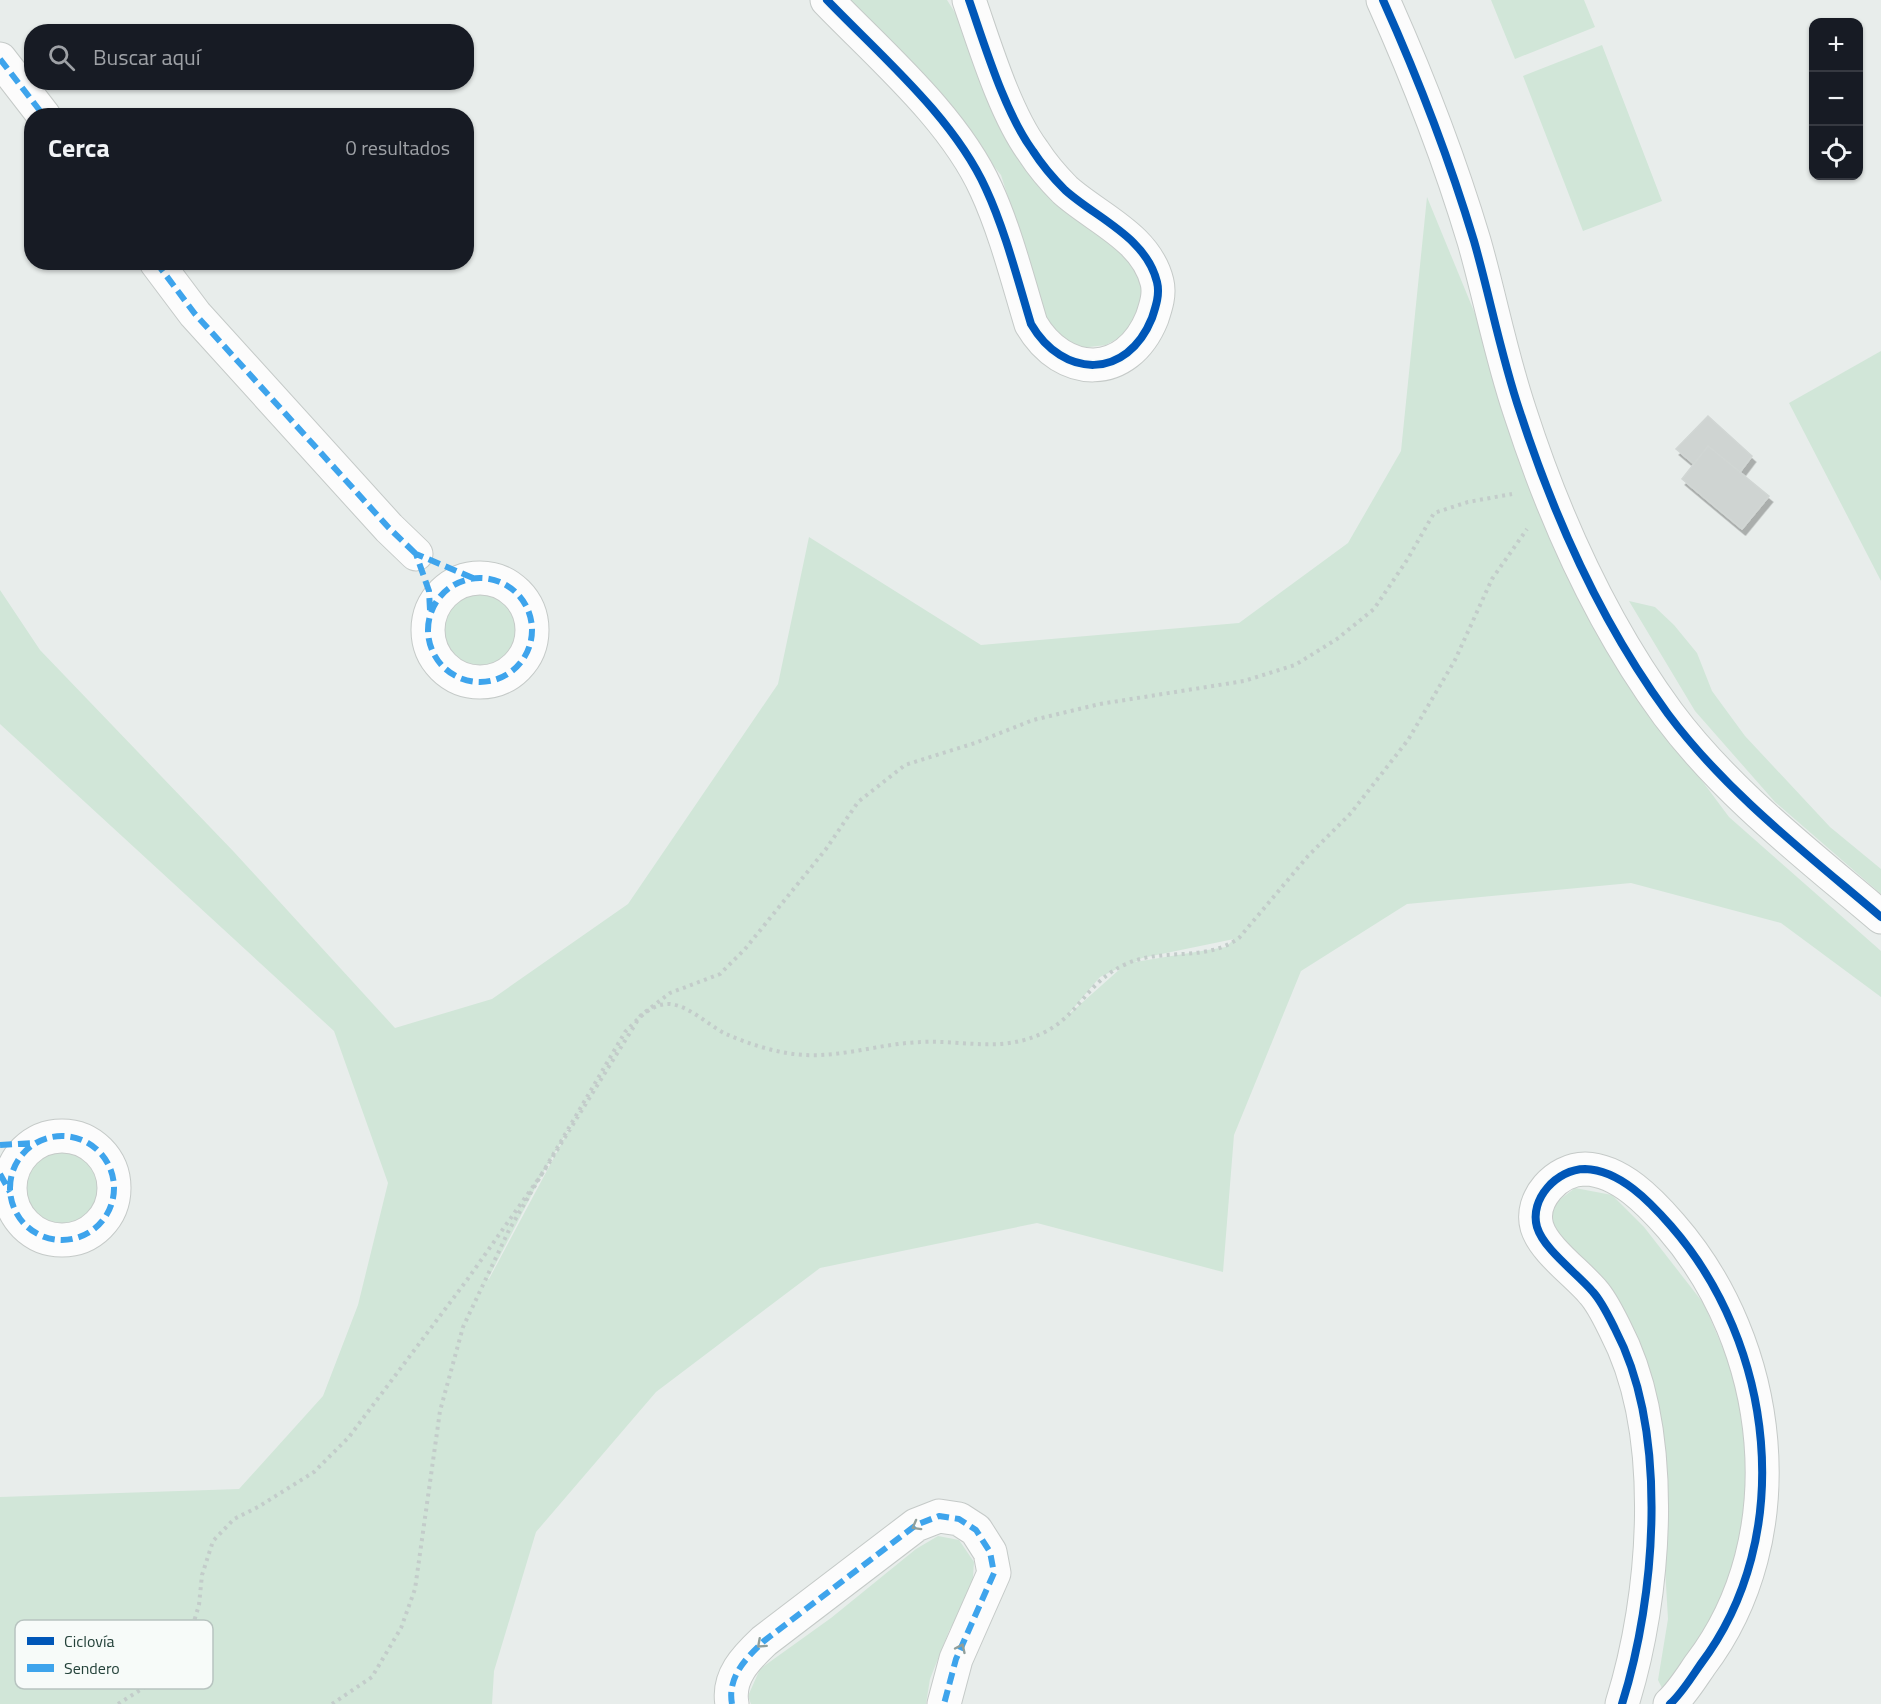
<!DOCTYPE html>
<html lang="es">
<meta charset="utf-8">
<style>
body{margin:0;font-family:"Titillium Web",sans-serif;background:#20242c;color:#f1f3f6}
.controls{position:absolute;right:18px;top:18px;display:grid;overflow:hidden;border-radius:12px;box-shadow:0 2px 4px #0004}
.controls button{width:54px;height:54px;display:grid;place-items:center;padding:0;border:0;border-bottom:2px solid #363941;background:#171b24;color:#f1f3f6;font:30px sans-serif}
.list{margin:0;padding:0;list-style:none}
h2{display:flex;justify-content:space-between;align-items:center;height:78px;margin:0;padding:0 24px;font-size:26px}
h2 small{font-size:20px;font-weight:400;color:#9ea1a6}
.icon{flex:none;width:33px;height:33px;fill:none;stroke:currentColor;stroke-width:2;stroke-linecap:round;stroke-linejoin:round}
.map{position:relative;flex:none;width:1881px;height:1704px;overflow:hidden}
.search{position:absolute;background:#171b24;box-shadow:0 2px 4px #0004;left:24px;top:24px;width:450px;height:66px;display:flex;align-items:center;gap:15px;box-sizing:border-box;padding:0 21px;border-radius:24px;color:#9ea1a6;font-size:22px}
.panel{position:absolute;background:#171b24;box-shadow:0 2px 4px #0004;left:24px;top:108px;width:450px;height:162px;border-radius:24px}
.map>svg:first-child{display:block}
.green{fill:#d1e6d8;fill-rule:evenodd}
.building{fill:#cfd4d2;stroke:#d1d6d4;stroke-width:1.5;filter:url(#shadow)}
.lines{fill:none;stroke-linecap:round;stroke-linejoin:round}
.street-casing{stroke:#c5cac8;stroke-width:35}
.path{stroke:#c3ccca;stroke-width:4;stroke-dasharray:3 4.5;stroke-linecap:butt}
.street{stroke:#fcfcfc;stroke-width:33}
.quiet{stroke:#3ea4ec;stroke-width:6;stroke-dasharray:12 6;stroke-linecap:butt}
.cycleway-casing{stroke:#f7fbf9;stroke-width:11}
.cycleway{stroke:#0057b8;stroke-width:8}
.oneway{stroke:#909f9b}
.key{fill:#f7fbf9;stroke:#b8c4c0;stroke-width:1.5}
.key-label{font-size:16px;fill:#24423a}
</style>
<div class="map">
<svg width="1881" height="1704" viewBox="0 0 1881 1704">
<defs>
<filter id="shadow"><feDropShadow dx="3.5" dy="6" stdDeviation="0" flood-color="#0004"/></filter>
</defs>
<rect width="100%" height="100%" fill="#e8edeb"/>
<path class="green" d="M843 0H947L1092 229 1128 259 1145 278 1143 306 1129 332 1106 345 1081 348 1063 342 1047 320 1001 175 957 121Z
M1491 0H1584L1595 27 1515 59Z
M1602 45 1662 201 1583 231 1523 76Z
M1427 197 1624 676 1729 817 1881 951V997L1781 923 1631 883 1407 904 1301 971 1234 1135 1223 1272 1037 1223 820 1268 656 1392 536 1532 494 1671 492 1704H0V1497L239 1489 323 1396 358 1305 388 1183 334 1031 0 724V590L40 650 234 852 395 1028 492 999 628 904 778 684 809 537 981 645 1239 623 1348 543 1401 451ZM1234 939 1226 947 1135 962 1142 958ZM1119 968 1120 969 1066 1017 1100 977ZM574 1120 489 1279H488L544 1171Z
M1881 351V581L1789 403Z
M441 629a40 40 0 1 1 80 0a40 40 0 1 1-80 0Z
M1629 601 1655 607 1674 625 1697 653 1712 691 1745 736 1830 827 1881 869V894L1775 802 1695 711Z
M22 1187a40 40 0 1 1 80 0a40 40 0 1 1-80 0Z
M1575 1188 1612 1195 1644 1227 1704 1304 1738 1384 1748 1471 1741 1529 1726 1593 1665 1694 1658 1680 1668 1619 1658 1447 1551 1233 1550 1207Z
M938 1536 959 1540 974 1562 972 1592 949 1631 930 1679 926 1704H751L748 1696 760 1669 831 1618 916 1549Z"/>
<path class="building" d="M1708 416 1752 456 1740 472 1708 446 1694 464 1676 449Z
M1708 446 1769 496 1742 529 1682 479Z"/>
<g class="lines">
<g class="street-casing">
<path id="street" d="M827 0C881 56 954 118 986 189 1005 230 1018 281 1031 324 1063 379 1127 380 1152 318 1156 306 1160 294 1157 282 1146 237 1096 218 1065 190 1054 179 1042 165 1033 151 1005 113 985 46 969 0
M1383 0C1418 78 1449 158 1474 241 1490 297 1501 356 1520 412 1554 517 1602 624 1668 714 1727 793 1807 854 1881 917
M0 59 44 116
M156 262 195 314 389 528 416 554
M428 630a52 52 0 1 1 104 0a52 52 0 1 1-104 0Z
M10 1188a52 52 0 1 1 104 0a52 52 0 1 1-104 0Z
M732 1704C727 1677 746 1658 764 1641L916 1525 939 1516 959 1519 976 1530 990 1552 994 1573 956 1659 944 1704
M1622 1704C1656 1596 1669 1432 1615 1329 1609 1317 1602 1302 1593 1292 1577 1273 1544 1250 1537 1227 1529 1199 1557 1169 1585 1169 1620 1170 1650 1202 1671 1226 1774 1344 1798 1536 1700 1665 1691 1678 1682 1693 1670 1704"/>
</g>
<path class="path" d="M118 1704 175 1668 188 1641 199 1605 202 1575 213 1541 234 1519 258 1507 314 1472 349 1437 467 1280 544 1171 641 1015 670 993 720 974 745 949 826 849 858 802 905 765 975 743 1033 720 1100 704 1244 681 1295 665 1337 639 1374 609 1407 560 1434 513 1468 502 1512 494
M332 1704 372 1677 401 1628 415 1589 440 1411 463 1327 509 1230 625 1032C637 1020 651 1003 670 1004 690 1006 709 1026 726 1034 749 1044 779 1054 805 1055 844 1057 883 1043 922 1042 965 1040 1001 1053 1043 1033 1080 1015 1087 981 1126 964 1163 947 1204 963 1239 938L1308 856 1351 813 1408 740 1455 660 1492 579 1527 529"/>
<use href="#street" class="street"/>
<path class="quiet" d="M0 59 44 116
M156 262 195 314 389 528 416 554
M428 630a52 52 0 1 1 104 0a52 52 0 1 1-104 0Z
M430 610 429 591 416 554 473 578
M10 1188a52 52 0 1 1 104 0a52 52 0 1 1-104 0Z
M0 1145 34 1143
M0 1174 10 1192
M732 1704C727 1677 746 1658 764 1641L916 1525 939 1516 959 1519 976 1530 990 1552 994 1573 956 1659 944 1704"/>
<g class="cycleway-casing">
<path id="cycleway" d="M827 0C881 56 954 118 986 189 1005 230 1018 281 1031 324 1063 379 1127 380 1152 318 1156 306 1160 294 1157 282 1146 237 1096 218 1065 190 1054 179 1042 165 1033 151 1005 113 985 46 969 0
M1383 0C1418 78 1449 158 1474 241 1490 297 1501 356 1520 412 1554 517 1602 624 1668 714 1727 793 1807 854 1881 917
M1622 1704C1656 1596 1669 1432 1615 1329 1609 1317 1602 1302 1593 1292 1577 1273 1544 1250 1537 1227 1529 1199 1557 1169 1585 1169 1620 1170 1650 1202 1671 1226 1774 1344 1798 1536 1700 1665 1691 1678 1682 1693 1670 1704"/>
</g>
<use href="#cycleway" class="cycleway"/>
</g>
<defs><path id="oneway-chevron" d="M-2-3.5L2.5 0L-2 3.5" fill="none" stroke-width="1.6" stroke-linecap="round" stroke-linejoin="round" transform="scale(1.5)"/></defs>
<g class="oneway">
<use href="#oneway-chevron" transform="translate(916 1526) rotate(151)"/>
<use href="#oneway-chevron" transform="translate(761 1644) rotate(138)"/>
<use href="#oneway-chevron" transform="translate(961 1648) rotate(-65)"/>
</g>
<rect x="15" y="1620" width="198" height="69" rx="9" class="key"/>
<rect x="27" y="1637" width="27" height="8" fill="#0057b8"/>
<rect x="27" y="1664" width="27" height="8" fill="#3ea4ec"/>
<g class="key-label">
<text x="64" y="1647">Ciclovía</text>
<text x="64" y="1674">Sendero</text>
</g>
</svg>
<div class="controls">
<button>+</button>
<button>−</button>
<button><svg class="icon" aria-label="locate" viewBox="0 0 24 24"><circle cx="12" cy="12" r="6"/><path d="M12 2v4M12 18v4M2 12h4M18 12h4"/></svg></button>
</div>
<div class="search"><svg class="icon" aria-label="search" viewBox="0 0 24 24"><circle cx="10" cy="10" r="6"/><path d="M15 15l6 6"/></svg>Buscar aquí</div>
<section class="panel">
<h2>Cerca<small>0 resultados</small></h2>
<ul class="list">
</ul>
</section>
</div>
